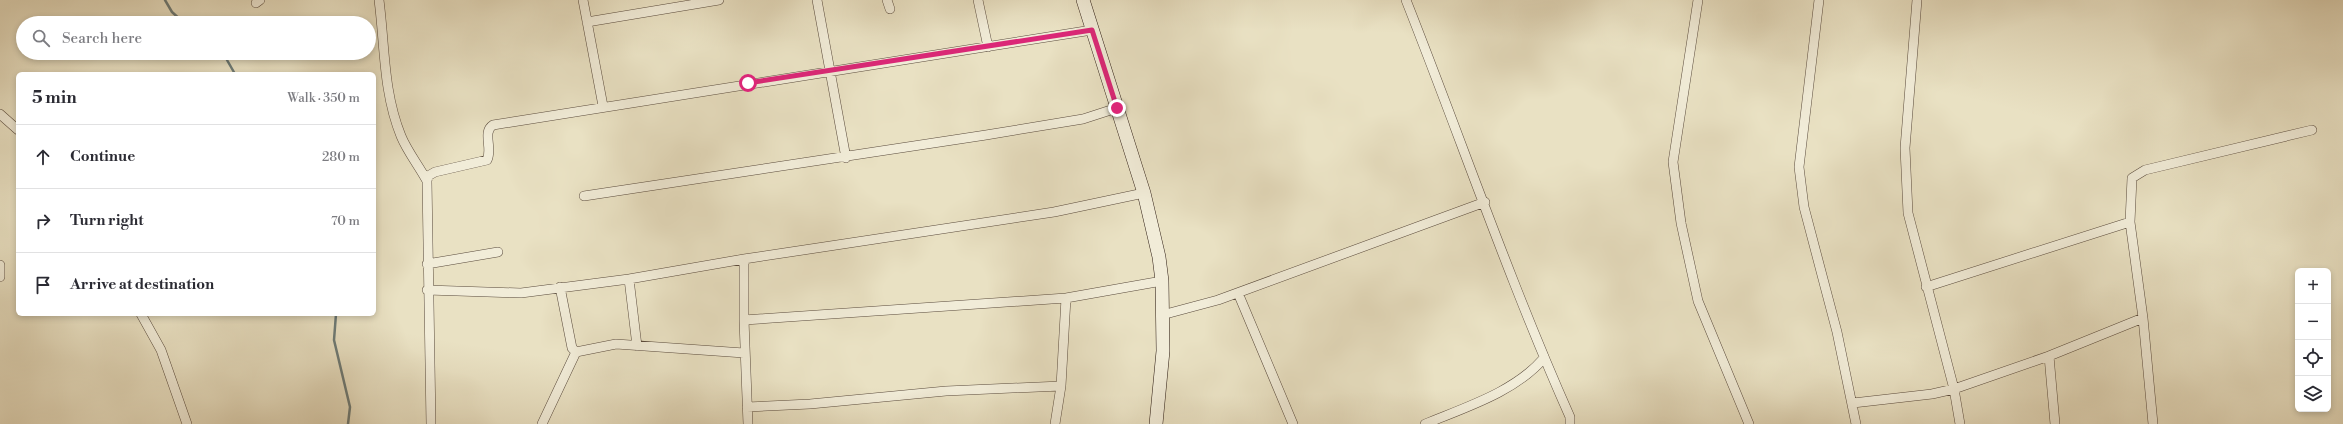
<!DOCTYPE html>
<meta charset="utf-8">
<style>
body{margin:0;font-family:"Libre Bodoni",serif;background:#f2f2f3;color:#2b2b33}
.controls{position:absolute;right:12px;bottom:12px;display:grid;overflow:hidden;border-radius:6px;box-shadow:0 2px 6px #0003}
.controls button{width:36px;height:36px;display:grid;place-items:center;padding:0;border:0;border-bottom:1px solid #e1e1e2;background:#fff;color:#2b2b33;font:20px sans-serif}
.stop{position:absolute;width:12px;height:12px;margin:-9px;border:3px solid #db2777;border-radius:50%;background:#fff}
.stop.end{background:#db2777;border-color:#fff;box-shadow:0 1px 4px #0008}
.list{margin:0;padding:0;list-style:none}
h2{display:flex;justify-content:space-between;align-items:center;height:52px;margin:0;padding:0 16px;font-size:17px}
h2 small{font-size:13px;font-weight:400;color:#7c7c81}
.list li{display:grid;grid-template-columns:26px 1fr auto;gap:12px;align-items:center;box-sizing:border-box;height:64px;padding:0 16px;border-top:1px solid #e1e1e2}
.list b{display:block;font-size:15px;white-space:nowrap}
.list em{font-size:13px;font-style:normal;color:#7c7c81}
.icon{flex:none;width:22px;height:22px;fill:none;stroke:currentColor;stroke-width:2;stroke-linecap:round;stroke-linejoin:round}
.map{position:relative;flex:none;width:2343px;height:424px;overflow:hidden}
.search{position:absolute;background:#fff;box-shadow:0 2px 6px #0003;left:16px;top:16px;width:360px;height:44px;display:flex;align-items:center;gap:10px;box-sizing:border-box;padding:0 14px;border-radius:22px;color:#7c7c81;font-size:15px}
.panel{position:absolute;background:#fff;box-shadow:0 2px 6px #0003;left:16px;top:72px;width:360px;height:244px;border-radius:6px}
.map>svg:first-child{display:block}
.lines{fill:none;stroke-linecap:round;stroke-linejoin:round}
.stream{stroke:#6d7b77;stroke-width:2.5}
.street-casing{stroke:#5a4b3d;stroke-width:10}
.secondary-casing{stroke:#2a1910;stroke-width:14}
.street{stroke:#f1ecd8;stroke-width:9}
.secondary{stroke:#f1ecd8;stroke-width:13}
.route{stroke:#db2777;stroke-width:5}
</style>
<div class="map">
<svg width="2343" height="424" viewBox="0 0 2343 424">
<rect width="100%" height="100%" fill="#e9e1c3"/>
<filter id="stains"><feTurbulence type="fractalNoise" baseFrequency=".005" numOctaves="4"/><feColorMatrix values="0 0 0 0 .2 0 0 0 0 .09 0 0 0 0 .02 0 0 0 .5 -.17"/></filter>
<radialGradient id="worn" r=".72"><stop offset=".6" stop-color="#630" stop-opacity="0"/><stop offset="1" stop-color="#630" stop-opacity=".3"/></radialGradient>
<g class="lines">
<path class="stream" d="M165 0 172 12 184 23
M223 53 235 74
M336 314 334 340 350 407 348 424"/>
<g class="street-casing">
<path id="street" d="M379 0C385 46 383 92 401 136 407 151 419 166 427 181
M583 0 603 106
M817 0 846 158
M887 0 890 9
M978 0 988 47
M1406 0C1461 139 1509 280 1570 417V424
M1698 0 1673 162 1681 223 1698 301 1749 424
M1819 0 1799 167 1804 207 1837 332 1856 424
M1917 0 1905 148 1908 213 1954 389 1960 424
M256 3 260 0
M587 22 719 0
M0 114 18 130
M584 196 986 135 1083 119 1117 108
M2130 222 2132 178 2145 170 2312 130
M744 259V320L1066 298 1162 281
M427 264 498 252
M0 265V277
M629 279 637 346
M560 287 572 348 576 352 616 344 744 353
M1926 287 2130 222 2143 318 2153 424
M427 290 521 293 629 279 744 259 1054 212 1144 193
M1238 293 1293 424
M141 314 161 350 187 424
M1162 315 1218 300 1485 202
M744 320 748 424
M2049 356 2055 424
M1853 403 1932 394 1954 389 2049 356 2143 318
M747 407 810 404 946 391 1061 386
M431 424 427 181 428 176 435 172 487 160C493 149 482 132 493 125L1092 30
M542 424 576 352
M1055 424 1061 386 1066 298
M1425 424C1466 407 1515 392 1544 358"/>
</g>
<g class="secondary-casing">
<path id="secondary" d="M1083 0 1144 193 1159 257 1162 281 1163 351 1156 424"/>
</g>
<use href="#street" class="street"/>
<use href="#secondary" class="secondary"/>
</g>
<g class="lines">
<path class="route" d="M748 83 1092 30 1117 108"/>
</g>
<rect width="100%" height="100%" filter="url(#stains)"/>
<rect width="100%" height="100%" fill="url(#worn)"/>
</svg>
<div class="controls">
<button>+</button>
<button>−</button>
<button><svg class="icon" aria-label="locate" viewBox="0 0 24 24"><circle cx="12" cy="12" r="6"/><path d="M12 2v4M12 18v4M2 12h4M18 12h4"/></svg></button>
<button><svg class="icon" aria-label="layers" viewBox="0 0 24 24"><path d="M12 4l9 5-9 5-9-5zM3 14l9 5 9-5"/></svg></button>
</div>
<div class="stop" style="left:748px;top:83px"></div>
<div class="stop end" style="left:1117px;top:108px"></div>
<div class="search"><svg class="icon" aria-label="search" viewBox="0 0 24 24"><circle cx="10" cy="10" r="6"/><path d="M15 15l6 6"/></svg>Search here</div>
<section class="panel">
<h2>5 min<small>Walk · 350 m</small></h2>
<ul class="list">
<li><svg class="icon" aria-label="ahead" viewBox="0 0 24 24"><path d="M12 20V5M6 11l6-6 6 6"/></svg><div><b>Continue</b></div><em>280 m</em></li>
<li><svg class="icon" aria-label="right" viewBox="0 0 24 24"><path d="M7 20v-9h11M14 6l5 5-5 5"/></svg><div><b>Turn right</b></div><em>70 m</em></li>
<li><svg class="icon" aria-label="arrive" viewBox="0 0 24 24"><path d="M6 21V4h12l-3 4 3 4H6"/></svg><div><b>Arrive at destination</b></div></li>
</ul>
</section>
</div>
